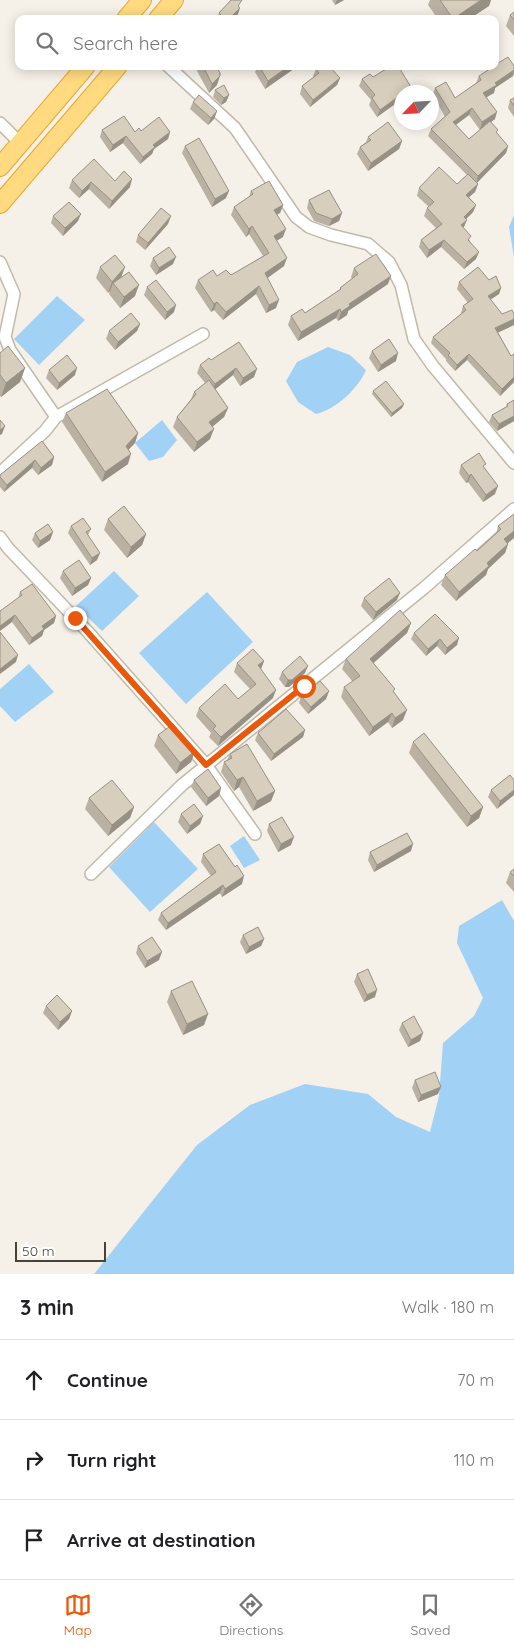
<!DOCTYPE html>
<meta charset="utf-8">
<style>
body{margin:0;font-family:Quicksand,sans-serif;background:#f2f2f2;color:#202124}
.compass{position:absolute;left:394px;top:85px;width:45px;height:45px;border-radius:50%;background:#fff;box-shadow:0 2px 12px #0003;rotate:245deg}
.scale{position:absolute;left:15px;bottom:12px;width:91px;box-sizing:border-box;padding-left:5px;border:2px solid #494236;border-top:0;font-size:14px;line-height:18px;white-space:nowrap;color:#494236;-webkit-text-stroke:4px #fff;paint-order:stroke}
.stop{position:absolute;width:15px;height:15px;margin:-11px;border:4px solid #ea580c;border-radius:50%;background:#fff}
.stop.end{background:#ea580c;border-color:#fff;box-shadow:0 1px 5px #0008}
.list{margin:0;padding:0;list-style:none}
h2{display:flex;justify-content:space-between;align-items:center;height:65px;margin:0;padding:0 20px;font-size:21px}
h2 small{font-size:16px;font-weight:400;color:#757577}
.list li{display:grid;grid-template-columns:32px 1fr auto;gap:15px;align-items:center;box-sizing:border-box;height:80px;padding:0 20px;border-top:1px solid #e0e0e0}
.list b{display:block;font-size:19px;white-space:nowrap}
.list em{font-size:16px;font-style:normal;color:#757577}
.icon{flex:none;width:28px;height:28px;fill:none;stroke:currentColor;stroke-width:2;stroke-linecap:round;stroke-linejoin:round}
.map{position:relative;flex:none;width:514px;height:1274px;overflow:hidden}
.search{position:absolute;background:#fff;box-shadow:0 2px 12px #0003;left:15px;right:15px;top:15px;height:55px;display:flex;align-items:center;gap:12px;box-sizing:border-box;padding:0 18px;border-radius:10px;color:#757577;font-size:19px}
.sheet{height:305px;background:#fff}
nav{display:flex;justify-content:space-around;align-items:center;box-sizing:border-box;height:70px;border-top:1px solid #e0e0e0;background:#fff;font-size:14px;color:#757577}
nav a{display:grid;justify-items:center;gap:2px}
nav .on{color:#ea580c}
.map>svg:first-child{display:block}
.water{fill:#a1d1f5}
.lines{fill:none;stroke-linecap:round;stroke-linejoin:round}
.minor-casing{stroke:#c1baaa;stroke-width:14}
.trunk-casing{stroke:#e8a830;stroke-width:20}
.minor{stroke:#fff;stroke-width:11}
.trunk{stroke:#ffda80;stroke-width:18}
.wall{fill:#bab1a3;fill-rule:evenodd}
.shaded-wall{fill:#979084}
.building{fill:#d8cebd;stroke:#979084}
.route{stroke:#ea580c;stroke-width:6}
</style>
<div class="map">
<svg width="514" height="1274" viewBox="0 0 514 1274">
<rect width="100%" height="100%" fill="#f5f1e8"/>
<path class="water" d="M514 215V257L509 227Z
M57 296 85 320 39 365 14 339Z
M328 347 350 355 366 370C358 389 336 409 316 414L298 402 286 381 297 362Z
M162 420 177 440 163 457 149 461 135 443Z
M114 571 139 596 102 631 76 606Z
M207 592 253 642 186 704 139 653Z
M29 664 54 692 15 722 0 706V689Z
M154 822 198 869 150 912 109 867Z
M244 836 260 860 244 868 230 846Z
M502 900 514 921V1274H94L197 1145 250 1105 305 1084 368 1094 396 1117 430 1132 439 1096 443 1043 474 1016 483 998 457 943 459 926Z"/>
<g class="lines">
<g class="minor-casing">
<path id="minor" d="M168 66 235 128 296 217 309 227 331 235 368 244 389 262 401 285 414 339 433 366 514 463
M0 123 20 143
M0 262 14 294 5 337 10 350 56 417 45 431 0 473
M56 417 203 334
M0 537 8 548 88 632 206 765 255 834
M91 874 182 785 424 588 514 509"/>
</g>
<g class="trunk-casing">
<path id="trunk" d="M126 19 142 0
M158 19 174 0
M0 167 86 66
M0 204 118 66"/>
</g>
<use href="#minor" class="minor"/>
<use href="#trunk" class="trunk"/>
</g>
<path class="wall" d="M332 0H344L335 5Z
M430 0H491L489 6 469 19H438L428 5Z
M239 7 238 14 233 19H217L219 13Z
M514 12V36L506 26 510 15Z
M199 66H216L217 85 209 93 197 71Z
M258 66H298L265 89 255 72Z
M514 66V73L513 76 495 88 494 93 487 97 495 119 491 122 497 133 508 146 506 153 476 183 478 184 475 192 469 197 476 205 473 212 466 219 463 228 470 241 476 259 464 269 441 247 427 258 419 247 421 240 436 228 424 216 427 208 429 207 417 196 419 188 457 184 467 175 428 136 431 129 445 117 433 95 435 88 455 98 476 83 479 76ZM469 115 480 130 469 139 456 125Z
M316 69 340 78 337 85 310 107 300 94 302 86 314 77 313 76Z
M373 77 411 87 409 92H402V99L377 117 369 105 371 100 359 86 362 79Z
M215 90 229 95 226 102 221 105 213 97Z
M514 98V117L508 108 510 100Z
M193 102 217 111 214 119 208 125 190 109Z
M102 130 135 132 141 131 170 132 168 139 154 149 152 154 140 164 123 143 110 152 100 137Z
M368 137 402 141 399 149 368 171 357 154 360 147 366 142Z
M185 146 226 198 212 207 182 153Z
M72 180 115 181 130 187 109 209 89 189 79 198 69 188Z
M251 191 283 205 280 213 277 214 283 237 276 241 284 266 267 278 276 308 266 313 256 294 223 320 214 310 211 312 195 288 198 280 217 276 231 275 263 256 249 234 246 237 231 215 234 207 249 197Z
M309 200 342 213 339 221 329 226 314 221 307 208Z
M53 216 78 221 63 236 51 223Z
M168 224 145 250 136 242 138 235Z
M153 258 173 264 156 275 150 266Z
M100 267 121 277 135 296 120 308 109 294 110 291 108 293 96 278Z
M354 268 388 284 348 311 347 315 338 321 336 318 298 341 288 325 291 316 305 313 339 291 340 288 352 279 351 277Z
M489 280 501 288 499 294 490 300 502 314 514 325 498 332 511 356 514 354V382L500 396 467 360 455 371 446 361V359L431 343 433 337 462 313H461L463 306 468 303 457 289 459 282Z
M147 287 174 312 165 320 144 295Z
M140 324 137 331 115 350 106 339 109 331Z
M239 342 254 377 240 386 233 375 215 389 228 408 224 417 212 427 210 439 194 452 173 427 177 417 191 399 194 392 205 383 197 373 200 365 211 360Z
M372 351 396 361 378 372 369 358Z
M0 353 25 368 20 382 1 397 0 396Z
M49 370 75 375 57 390 46 378Z
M373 391 404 404 402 408 391 417 372 394Z
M514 400V421L497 431 489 422 492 415 506 407 507 404Z
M66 413 138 433 135 443 128 450V464L102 482 62 422Z
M42 441 54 457 52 465 38 475 32 468 4 492 0 487V475Z
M461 465 485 468 495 494 483 502 468 482 466 483 459 473Z
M514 514 508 543V544L505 553 488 569 486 575 456 601 441 585 445 575 477 551 496 534 498 526Z
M108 519 146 534 142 545 127 558 104 530Z
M71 526 91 529 88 535 97 560 90 565 68 533Z
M53 532 50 540 38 548 32 540 35 533Z
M63 571 91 578 88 585 72 596 60 578Z
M20 592 56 616 54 623 44 630 42 636 29 645 12 622Z
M364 598 397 600 373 620 361 606Z
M435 614 457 645 445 655 437 646 426 656 411 639 414 633Z
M411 623 407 633 373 663 394 692 403 720 392 728 388 722 369 736 341 697 344 687 353 682 342 669 346 659Z
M264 661 261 669 273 698 218 746 209 737 211 733 196 716 199 708 238 699 250 689 234 672 237 663Z
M282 672 305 673 289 687H285L279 679Z
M329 691 326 699 308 714 299 703 301 696Z
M305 730 303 737 271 761 255 740 258 733Z
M158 735 195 751 191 762 176 774 154 746Z
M413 742 483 807 479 818 467 827 409 753Z
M230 754 275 791 271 801 253 811 239 787 234 791 221 772 224 762 227 760Z
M510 775 497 809 488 797 491 790Z
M194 780 221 788 219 796 206 806 191 787Z
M89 798 134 807 130 818 108 836 85 809Z
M181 814 203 816 200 824 187 834 178 822Z
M269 824 291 845 278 852 267 831Z
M411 851 374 872 368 860 370 852Z
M203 854 242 884 222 897 220 893 166 930 158 920 161 913 211 876 201 862Z
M514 869V892L506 883 510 872Z
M243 935 264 939 261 946 246 954 240 942Z
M138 946 159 960 145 968 136 953Z
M357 974 375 997 364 1002 354 982Z
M171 991 208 1014 204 1025 183 1035 167 1002Z
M46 1006 72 1011 69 1019 58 1030 43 1013Z
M402 1023 423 1033 420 1041 408 1047 399 1030Z
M415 1080 438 1094 418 1102 412 1088Z"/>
<path class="shaded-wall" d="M337 0H344L335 5Z
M481 0H491L489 6 469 19H453Z
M240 8 238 14 233 19H229Z
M289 66H298L265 89 268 81Z
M514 70 513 76 495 88 494 93 481 100 483 93 495 83Z
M220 76 217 85 209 93 212 84Z
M340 78 337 85 310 107 313 100Z
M411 87 409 92H403Z
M402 94V99L377 117 380 110Z
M229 95 226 102 221 105 224 98Z
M472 108 469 115 450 129 453 122Z
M217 111 214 119 208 125 211 118Z
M497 112 495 119 480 130 482 122Z
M170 132 168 139 154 149 152 154 140 164 143 157 153 145Z
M126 136 123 143 110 152 113 145Z
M402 141 399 149 368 171 371 163Z
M508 146 506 153 476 184 478 176Z
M132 179 130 187 109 209 112 201Z
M91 182 89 189 79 198 82 191Z
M478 184 475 192 463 202 466 195Z
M229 191 226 198 212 207 215 199Z
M283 205 280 213 271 218 274 210Z
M476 205 473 212 461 224 464 217Z
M342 213 339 221 329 226 332 219Z
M81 214 78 221 63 236 65 228Z
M171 216 168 224 145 250 148 243Z
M467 220 464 227 458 233 461 225Z
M252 226 249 234 246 237 249 229Z
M286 229 283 237 271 244 274 236Z
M444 240 441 247 427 258 429 250Z
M479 252 476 259 464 269 467 262Z
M176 257 173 264 156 275 159 268Z
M287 258 284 266 262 282 265 273Z
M125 267 121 278 113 283 110 291 108 293 112 282Z
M391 276 388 284 348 311 347 315 338 321 341 312 349 304Z
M139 285 135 296 120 308 124 297Z
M259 286 256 294 223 320 226 312Z
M501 288 499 294 485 303 488 296Z
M279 300 276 308 266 313 269 305Z
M217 302 214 310 211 312 214 304Z
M176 305 174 312 165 320 167 312Z
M340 309 336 318 298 341 301 332Z
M514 319V325L493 335 495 328Z
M140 324 137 331 115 350 118 342Z
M398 353 396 361 378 372 381 365Z
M469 354 467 360 455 371 457 365Z
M25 368 20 382 1 397 6 383Z
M77 368 75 375 57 390 59 383Z
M236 368 233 375 212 392 215 384Z
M257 369 254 377 240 386 243 378Z
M514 377V382L500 396 502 389Z
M404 404 402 408 391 417 392 413Z
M228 408 224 417 206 432 209 422Z
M514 416V421L497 431 499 424Z
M5 426 2 434 0 435V430Z
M214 429 210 439 194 452 197 442Z
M138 433 135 443 122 456 126 446Z
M131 454 128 464 102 482 105 472Z
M54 457 52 465 38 475 41 468Z
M35 460 32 468 4 492 7 485Z
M471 474 468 482 466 483 469 476Z
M498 486 495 494 483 502 486 495Z
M514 531V538L501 549 504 539Z
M53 532 50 540 38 548 40 541Z
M146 534 142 545 127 558 131 547Z
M508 544 505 553 488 569 486 575 456 601 459 592 487 563Z
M100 553 97 560 90 565 92 558Z
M91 578 88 585 72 596 75 588Z
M400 593 397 600 373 620 376 612Z
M15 615 12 622 0 631V626Z
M56 616 54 623 44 630 42 636 29 645 32 638 42 626Z
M411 623 407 633 367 669 370 659Z
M459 638 457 645 445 655 447 648Z
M440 639 437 646 426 656 428 649Z
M18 655 16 662 0 674V669Z
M264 661 261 669 258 665Z
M308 666 305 673 289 687H285L288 680Z
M276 690 273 698 218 746 221 737Z
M329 691 326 699 308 714 311 707Z
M407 710 403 720 392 728 395 718Z
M392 713 388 722 369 736 373 727Z
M305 730 303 737 271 761 274 754Z
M195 751 191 762 176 774 180 763Z
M243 777 239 787 234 791 237 780Z
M221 788 219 796 206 806 208 798Z
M514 790V795L497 809 500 801Z
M275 791 271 801 253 811 257 801Z
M134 807 130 818 108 836 112 825Z
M483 807 479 818 467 827 471 816Z
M203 816 200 824 187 834 190 826Z
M294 837 291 845 278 852 281 844Z
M413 844 411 851 374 872 377 865Z
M244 876 242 884 222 897 225 889Z
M223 885 220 893 166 930 168 923Z
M264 939 261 946 246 954 249 947Z
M162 952 159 960 145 968 147 961Z
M377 990 375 997 364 1002 367 995Z
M72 1011 69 1019 58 1030 60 1022Z
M208 1014 204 1025 183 1035 187 1024Z
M423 1033 420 1041 408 1047 411 1040Z
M441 1087 438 1094 418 1102 421 1095Z"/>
<path class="building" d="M231 0H242L238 6 240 8 229 19H225L219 13Z
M440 0H481L453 19Z
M514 12V20L510 15Z
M508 57 514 66V70L495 83 497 85 483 93 497 112 482 122 472 108 453 122 469 139 490 121 498 130 496 132 508 146 478 176 431 129 450 112 435 88 446 82 455 98 481 80 479 76 494 66H495V65Z
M203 66H216L220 73V76L212 84Z
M259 66H289L268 81Z
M318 66H329L340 78 313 100 302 86 319 73 316 69Z
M391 66H398L411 87 403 92H402V94L380 110 372 98 375 95 362 79 370 74 373 77Z
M224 85 229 95 224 98 215 90Z
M199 95 217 111 211 118 193 102Z
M514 98V106L510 100Z
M124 116 135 132 139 128 141 131 159 117 170 132 153 145 155 147 143 157 126 136 113 145 102 130Z
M388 122 402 141 371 163 360 147 371 140 368 137Z
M199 138 229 191 215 199 185 146Z
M94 159 115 181 124 171 132 179 112 201 91 182 82 191 72 180Z
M439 167 457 184 468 174 478 184 466 195 476 205 464 217 467 220 461 225 471 236 468 240 479 252 467 262 444 240 429 250 421 240 442 224 427 208 434 202 419 188Z
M269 181 283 205 274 210 286 229 274 236 287 258 265 273 279 300 269 305 259 286 226 312 217 302 214 304 198 280 213 270 217 276 226 270 231 275 269 253 252 226 249 229 234 207 253 194 251 191Z
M329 190 342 213 332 219 316 213 309 200Z
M69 202 81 214 65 228 53 216Z
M161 208 171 216 148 243 138 235Z
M169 247 176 257 159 268 153 258Z
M376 254 391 276 349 304 350 306 341 312 340 309 301 332 291 316 302 309 305 313 341 289 340 288 358 274 354 268Z
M115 255 125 267 112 282 100 267Z
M478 267 489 280 496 276 501 288 488 296 502 314 512 310 514 314V319L495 328 511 356 514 354V377L502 389 469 354 457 365 448 355 450 353 433 337 466 310 463 306 473 299 459 282Z
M129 272 139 285 124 297 113 283Z
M156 280 176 305 167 312 147 287Z
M131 313 140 324 118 342 109 331Z
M389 339 398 353 381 365 372 351Z
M239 342 257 369 243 378 236 368 215 384 200 365 209 358 211 360Z
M8 346 25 368 6 383 0 375V353Z
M67 355 77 368 59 383 49 370Z
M209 380 228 408 209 422 214 429 197 442 177 417 196 394 194 392Z
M386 381 404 404 392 413 373 391Z
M107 389 138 433 126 446 131 454 105 472 66 413Z
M514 400V416L499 424 492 415 508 406 507 404Z
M0 420 5 426 0 430Z
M42 441 54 457 41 468 35 460 7 485 0 477V475Z
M479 453 486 464 483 466 498 486 486 495 471 474 469 476 461 465Z
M124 506 146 534 131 547 108 519Z
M514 514V531L504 539 508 544 487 563 489 566 459 592 445 575 475 549 477 551 501 529 498 526Z
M83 518 91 529 86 532 100 553 92 558 71 526Z
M48 524 53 532 40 541 35 533Z
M79 560 91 578 75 588 63 571Z
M389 578 400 593 376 612 364 598Z
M32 584 56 616 42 626 44 629 32 638 15 615 0 626V611L22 595 20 592Z
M400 610 411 623 370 659 395 689 393 691 407 710 395 718 392 713 373 727 344 687 360 676 346 659Z
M435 614 459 638 447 648 440 639 428 649 414 633Z
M0 632 18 655 0 669Z
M253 649 264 661 258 665 276 690 221 737 213 729 216 726 199 708 225 684 238 699 256 684 237 663Z
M300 656 308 666 292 680H288L282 672Z
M320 681 329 691 311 707 301 696Z
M286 709 305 730 274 754 258 733Z
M173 724 195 751 180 763 158 735Z
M424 733 483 807 471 816 413 742Z
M247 744 275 791 257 801 243 777 237 780 224 762 232 758 230 754Z
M208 769 221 788 208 798 194 780Z
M510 775 514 780V790L500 801 491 790Z
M112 780 134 807 112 825 89 798Z
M194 804 203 816 190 826 181 814Z
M282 817 294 837 281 844 269 824Z
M407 833 413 844 377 865 370 852Z
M219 844 235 867 237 865 244 876 225 889 223 885 168 923 161 913 216 872 203 854Z
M514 869V876L510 872Z
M258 927 264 939 249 947 243 935Z
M152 937 162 952 147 961 138 946Z
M368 969 377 990 367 995 357 974Z
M192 981 208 1014 187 1024 171 991Z
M57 995 72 1011 60 1022 46 1006Z
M414 1016 423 1033 411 1040 402 1023Z
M435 1072 441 1087 421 1095 415 1080Z"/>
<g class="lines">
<path class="route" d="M75 618 206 765 304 686"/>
</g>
</svg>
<svg class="compass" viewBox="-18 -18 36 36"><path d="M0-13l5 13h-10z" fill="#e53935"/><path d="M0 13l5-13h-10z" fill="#757577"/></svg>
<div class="scale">50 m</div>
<div class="stop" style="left:304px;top:686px"></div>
<div class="stop end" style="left:75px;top:618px"></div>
<div class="search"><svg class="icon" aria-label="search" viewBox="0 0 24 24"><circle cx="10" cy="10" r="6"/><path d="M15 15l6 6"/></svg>Search here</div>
</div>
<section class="sheet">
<h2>3 min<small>Walk · 180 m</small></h2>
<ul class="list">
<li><svg class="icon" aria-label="ahead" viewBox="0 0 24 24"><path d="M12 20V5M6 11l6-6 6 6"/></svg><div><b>Continue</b></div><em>70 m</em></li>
<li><svg class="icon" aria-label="right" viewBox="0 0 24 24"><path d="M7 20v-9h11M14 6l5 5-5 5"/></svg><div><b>Turn right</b></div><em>110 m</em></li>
<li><svg class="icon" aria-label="arrive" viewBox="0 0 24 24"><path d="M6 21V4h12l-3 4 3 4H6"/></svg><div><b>Arrive at destination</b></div></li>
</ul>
</section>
<nav>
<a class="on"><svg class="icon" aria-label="map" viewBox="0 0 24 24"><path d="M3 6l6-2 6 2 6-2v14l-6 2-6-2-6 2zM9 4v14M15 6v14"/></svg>Map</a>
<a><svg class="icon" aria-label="directions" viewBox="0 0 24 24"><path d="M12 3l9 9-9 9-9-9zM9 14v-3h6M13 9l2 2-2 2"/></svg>Directions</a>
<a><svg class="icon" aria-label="saved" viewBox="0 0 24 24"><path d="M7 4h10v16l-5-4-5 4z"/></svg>Saved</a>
</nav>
